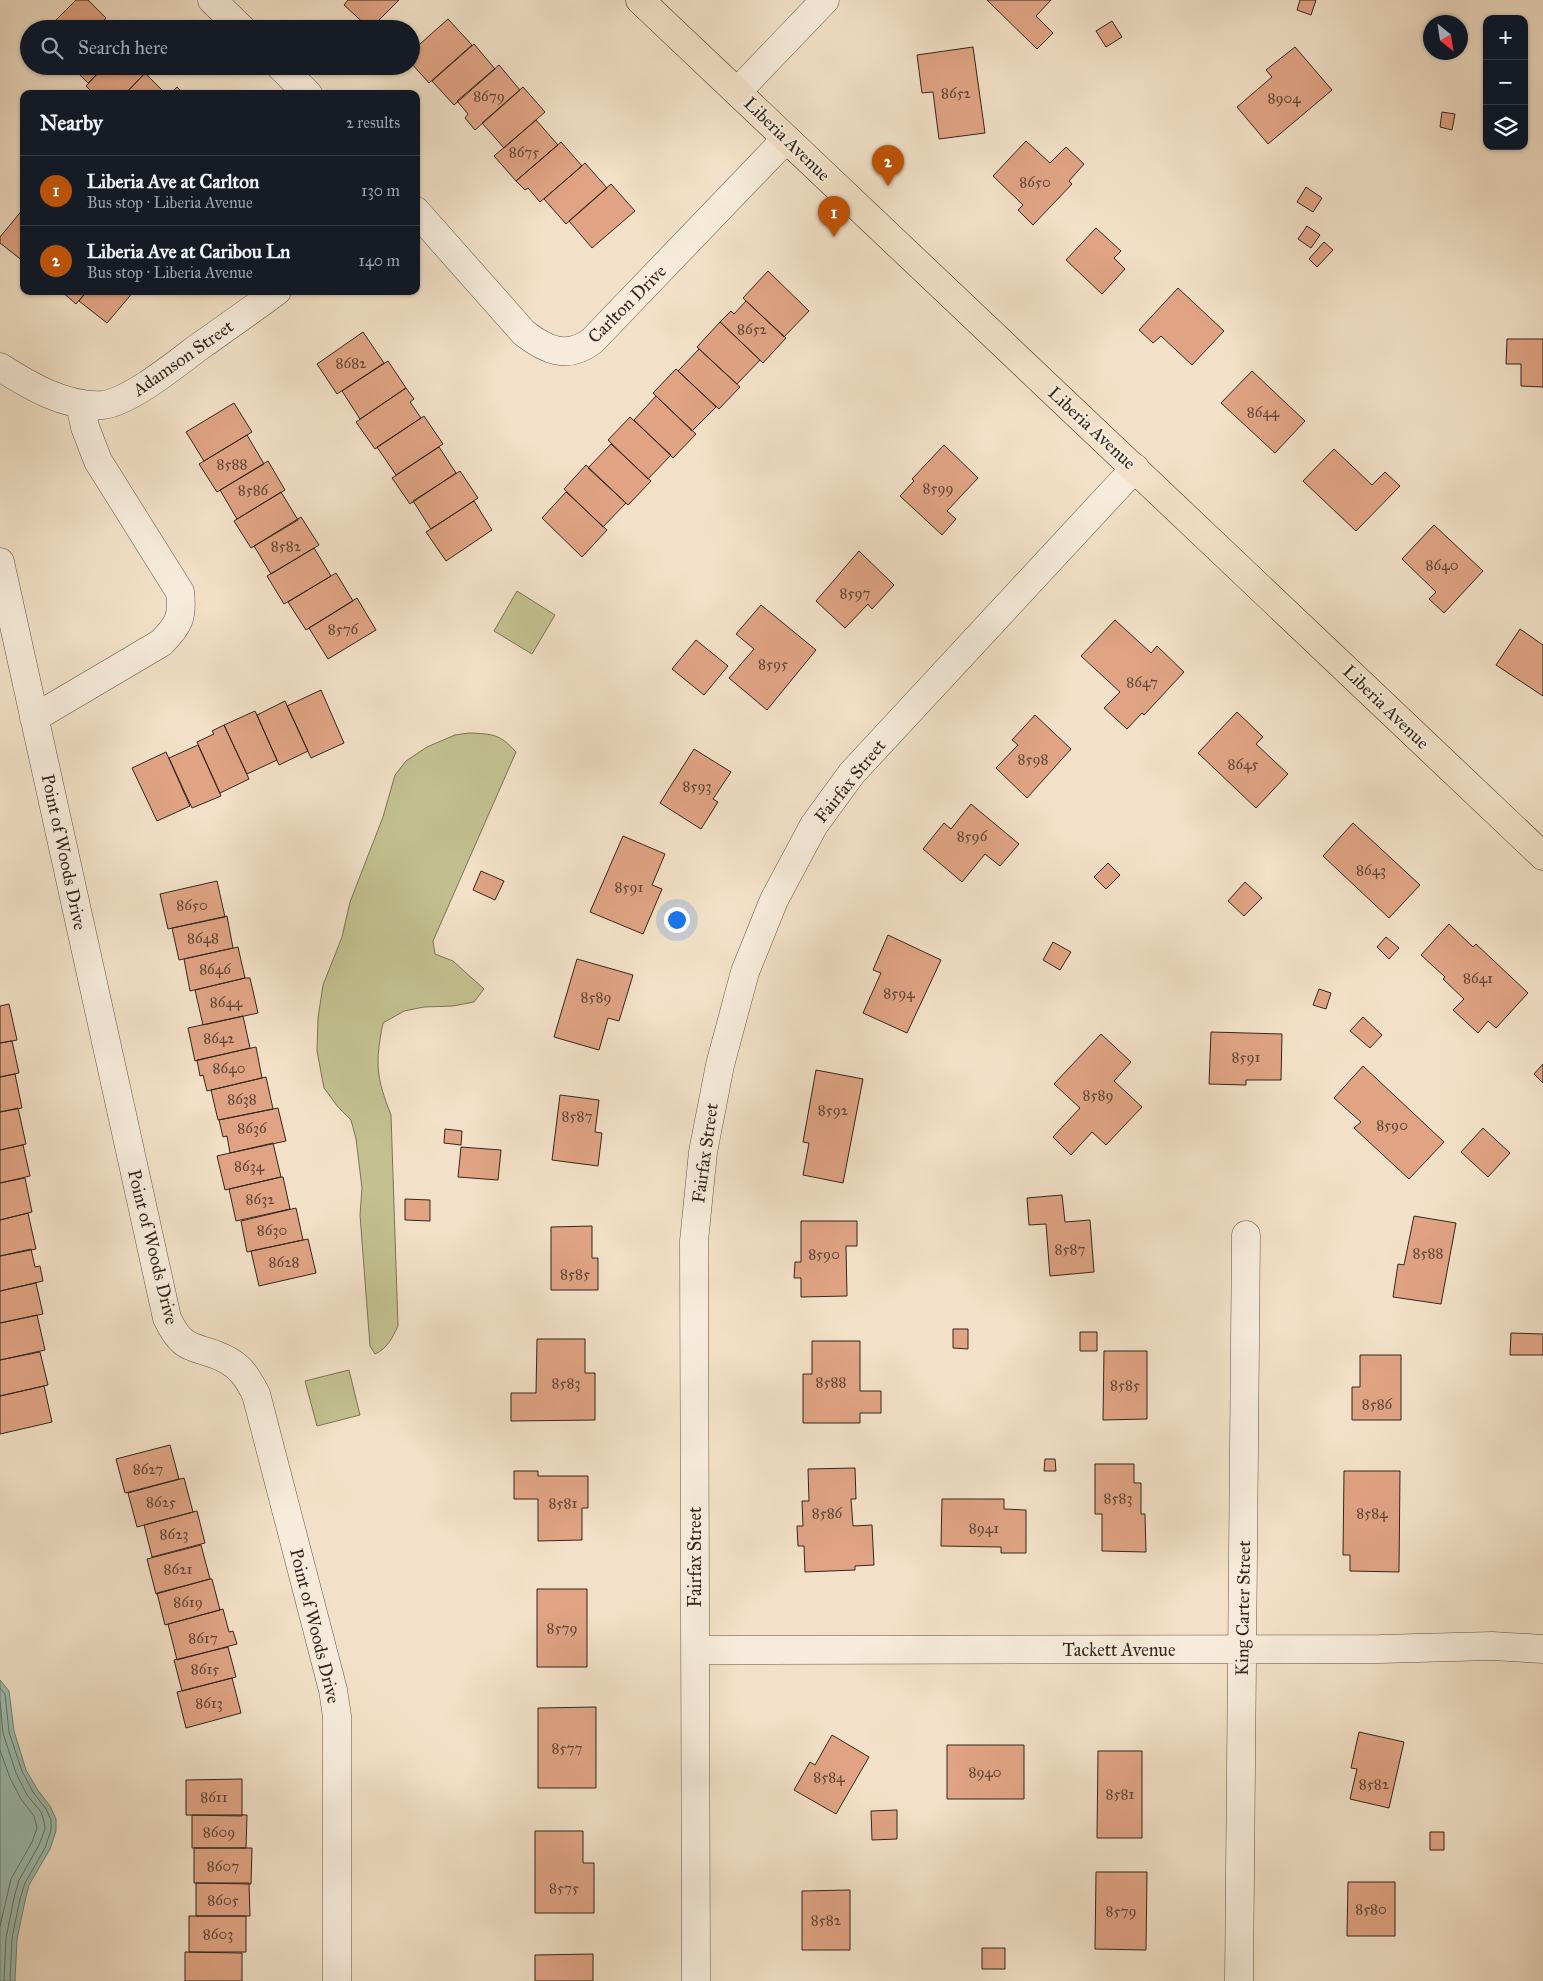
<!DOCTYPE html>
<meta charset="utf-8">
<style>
body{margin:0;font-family:"IM FELL Great Primer",serif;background:#242831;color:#f1f3f6}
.controls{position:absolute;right:15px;top:15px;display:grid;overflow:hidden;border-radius:10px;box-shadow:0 1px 4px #0004}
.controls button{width:45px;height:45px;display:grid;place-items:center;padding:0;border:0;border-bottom:1px solid #363941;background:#171b24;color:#f1f3f6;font:25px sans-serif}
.compass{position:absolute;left:1423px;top:15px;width:45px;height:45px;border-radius:50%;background:#171b24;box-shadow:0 1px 4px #0004;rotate:150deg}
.you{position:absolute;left:676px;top:919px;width:18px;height:18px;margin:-12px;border:4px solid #fff;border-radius:50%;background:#1a73e8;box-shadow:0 0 0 8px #1a73e833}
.badge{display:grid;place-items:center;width:32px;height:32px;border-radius:50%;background:#b45309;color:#fff;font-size:16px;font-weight:700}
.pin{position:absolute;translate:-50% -41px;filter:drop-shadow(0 1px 2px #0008)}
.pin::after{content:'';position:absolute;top:26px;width:18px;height:15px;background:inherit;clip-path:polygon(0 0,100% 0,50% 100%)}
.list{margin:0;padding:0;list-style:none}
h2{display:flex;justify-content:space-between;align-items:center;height:65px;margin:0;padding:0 20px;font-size:21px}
h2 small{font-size:16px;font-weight:400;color:#9ea1a6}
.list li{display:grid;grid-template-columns:32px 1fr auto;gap:15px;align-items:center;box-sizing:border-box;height:70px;padding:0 20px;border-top:1px solid #363941}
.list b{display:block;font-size:19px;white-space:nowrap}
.list p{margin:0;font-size:16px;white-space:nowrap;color:#9ea1a6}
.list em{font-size:16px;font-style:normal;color:#9ea1a6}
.icon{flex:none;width:28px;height:28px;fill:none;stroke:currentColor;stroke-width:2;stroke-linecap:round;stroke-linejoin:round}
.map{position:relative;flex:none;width:1543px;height:1981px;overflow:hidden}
.search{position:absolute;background:#171b24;box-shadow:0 1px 4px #0004;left:20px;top:20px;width:400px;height:55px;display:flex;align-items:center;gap:12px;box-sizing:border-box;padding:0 18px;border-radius:28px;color:#9ea1a6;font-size:19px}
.panel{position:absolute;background:#171b24;box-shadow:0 1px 4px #0004;left:20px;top:90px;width:400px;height:205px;border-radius:10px}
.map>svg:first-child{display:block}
.green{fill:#c3c190;stroke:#7b7457}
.water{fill:#9cbeb0;stroke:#728176}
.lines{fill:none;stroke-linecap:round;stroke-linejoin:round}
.shore{stroke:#687267;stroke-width:1}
.building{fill:#e0a484;stroke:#33261e}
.minor-casing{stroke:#635548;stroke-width:29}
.major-casing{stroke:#33261e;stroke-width:29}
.minor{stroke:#f7ecdb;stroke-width:28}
.major{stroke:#f2e1c8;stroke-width:28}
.labels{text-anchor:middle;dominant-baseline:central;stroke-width:4.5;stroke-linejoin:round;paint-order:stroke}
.number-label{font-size:15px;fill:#5e4638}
.street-label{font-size:18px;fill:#33261e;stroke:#f7ecdb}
</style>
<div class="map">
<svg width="1543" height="1981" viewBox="0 0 1543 1981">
<rect width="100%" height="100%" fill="#f2e1c8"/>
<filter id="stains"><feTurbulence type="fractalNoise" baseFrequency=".004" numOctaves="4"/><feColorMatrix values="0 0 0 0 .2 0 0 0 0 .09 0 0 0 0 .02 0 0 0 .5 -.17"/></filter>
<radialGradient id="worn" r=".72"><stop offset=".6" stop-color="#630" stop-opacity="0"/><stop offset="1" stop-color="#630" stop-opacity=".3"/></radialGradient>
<path class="green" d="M517 591 555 615 532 654 494 631Z
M469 733C493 734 500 734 516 752L433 941 435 954 453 961 484 989 474 1002 453 1006 424 1007 404 1011 383 1023C375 1063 376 1077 391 1115L398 1326C392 1338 388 1348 375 1354L370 1346 360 1215 362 1188 356 1139 351 1120 338 1107 324 1088 317 1051 318 1018 323 985 342 937 350 902 383 817 395 775 406 761 427 747 455 735Z
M349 1370 360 1415 317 1426 305 1381Z"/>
<path class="water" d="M0 1680 9 1691 14 1731 26 1770 37 1789 50 1806 56 1819V1831L50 1849 29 1885 25 1901 17 1939 15 1981H0Z"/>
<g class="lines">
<path class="shore" d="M0 1688 5 1694 9 1732 22 1771 33 1792 46 1809 51 1820V1830L45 1848 25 1883 20 1899 12 1938 10 1981
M0 1701 3 1733 16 1773 27 1795 41 1812 44 1821 45 1829 39 1845 19 1880 14 1898 6 1938 4 1981
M0 1750 10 1778 21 1799 34 1816 37 1828 32 1842 11 1879 0 1926"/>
</g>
<path class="building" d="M76 0H88L106 18 96 29H47Z
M348 0H399L370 29 344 5Z
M987 0H1051L1036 16 1053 33 1037 49Z
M1300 0H1316L1311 15 1297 10Z
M448 19 472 45 429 83 411 63V52Z
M105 20 115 29H96Z
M1112 21 1122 37 1106 47 1096 31Z
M474 44 495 69 454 105 432 81Z
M973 47 985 133 939 139 933 92 922 93 917 55Z
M1295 47 1332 90 1268 144 1237 107 1272 77 1266 70Z
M499 65 520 90 475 130 465 118 468 114 457 101Z
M71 66H105L88 83Z
M105 66H144L148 70 125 94H94L86 86Z
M145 73 166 94H125Z
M177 87 184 94H170Z
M523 87 545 112 504 148 482 123Z
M1442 112 1455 114 1452 130 1440 127Z
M536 120 558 145 516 181 494 156Z
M1026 141 1050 163 1066 147 1084 164 1069 181 1072 184 1033 225 1018 210 1023 205 993 176Z
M561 142 582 166 540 202 528 188 525 190 516 181Z
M585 163 607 188 566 224 544 199Z
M611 184 635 211 592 248 569 221Z
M1306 187 1322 198 1313 212 1297 202Z
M24 208V262L0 243V237Z
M1307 226 1320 235 1311 248 1298 239Z
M1096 228 1121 251 1114 258 1125 269 1102 294 1066 260Z
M1324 242 1333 250 1317 267 1309 259Z
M768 271 809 311 784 337 743 298Z
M1178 288 1224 331 1192 365 1161 336 1153 343 1139 330Z
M61 291H87L76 304Z
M87 291H134L107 323 79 301Z
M746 301 786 338 763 363 720 322 731 311 734 314Z
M720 322 760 360 737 384 697 347Z
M363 332 384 363 337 394 317 364Z
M1507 339H1543V387L1521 386V364H1506Z
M699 349 740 387 719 409 678 371Z
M388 361 406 388 360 419 342 391Z
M676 369 716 407 692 431 653 393Z
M1252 371 1305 421 1275 453 1221 403Z
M406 388 414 399 410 402 421 418 375 449 356 422Z
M656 396 696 434 673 458 634 420Z
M234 403 252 432 204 461 186 432Z
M424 416 443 444 396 475 377 447Z
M630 417 671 455 648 479 608 440Z
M247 435 264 464 217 492 199 464Z
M611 444 651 481 628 505 588 468Z
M944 445 978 478 947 511 956 519 942 535 900 496 914 481 912 479Z
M439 447 456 473 410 504 392 478Z
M1334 449 1372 485 1385 472 1400 486 1356 531 1303 481Z
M268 461 285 490 237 519 220 490Z
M586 465 626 503 603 527 564 489Z
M460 471 478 498 431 529 413 501Z
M281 492 298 520 251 548 234 521Z
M566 492 607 530 582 557 542 518Z
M474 501 492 530 446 561 426 532Z
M301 517 319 545 271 574 254 546Z
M1434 525 1483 571 1444 613 1429 599 1436 592 1402 559Z
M314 548 331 576 284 604 267 576Z
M859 551 894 585 872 609 868 604 845 628 816 601Z
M336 573 353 601 306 630 288 602Z
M357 598 376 630 328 659 309 628Z
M761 605 816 650 767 710 729 678 754 649 736 634Z
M1115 620 1151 653 1157 646 1184 672 1144 715 1142 713 1127 729 1104 708 1120 692 1081 656Z
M1520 629 1543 645V696L1496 665Z
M696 640 728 666 704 695 672 669Z
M321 690 344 743 311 758 287 706Z
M285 701 308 751 279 765 257 715Z
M255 711 277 760 247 774 224 725Z
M1237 712 1263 737 1256 744 1288 774 1256 808 1198 753Z
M1035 715 1071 749 1027 798 996 768 1018 745 1012 740Z
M224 725 249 779 220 793 197 742 214 734 212 731Z
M198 745 221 796 192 808 169 758Z
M694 749 731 772 713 799 718 802 701 829 660 803Z
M166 752 190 806 157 821 132 768Z
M971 804 1019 844 1000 866 985 854 962 882 923 849 944 823 951 829Z
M1353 823 1420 885 1389 918 1323 856Z
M623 836 665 854 652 885 662 889 643 934 590 912Z
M1108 863 1120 875 1106 889 1094 877Z
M481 871 504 881 495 900 473 890Z
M217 881 225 917 168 929 160 894Z
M1245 882 1262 898 1244 916 1228 901Z
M227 916 233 948 179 960 172 928Z
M1449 924 1473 947 1476 944 1528 993 1496 1028 1488 1021 1478 1033 1453 1010 1464 999 1443 979 1445 977 1421 955Z
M888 935 941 960 907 1033 863 1013 881 973 873 970Z
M1386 937 1399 948 1389 959 1377 947Z
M1053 942 1071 952 1060 970 1043 960Z
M238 947 245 978 190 991 184 959Z
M577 959 633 975 619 1021 608 1018 599 1050 554 1037Z
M245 978H250L258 1013 203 1025 195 990Z
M1319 989 1331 993 1326 1009 1313 1005Z
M9 1004 17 1040 0 1043V1006Z
M243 1016 250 1048 195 1061 188 1028Z
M1363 1017 1382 1035 1370 1048 1350 1031Z
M1211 1032 1282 1034 1281 1080H1246V1085L1209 1084Z
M1101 1034 1131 1062 1114 1081 1142 1107 1106 1145 1092 1132 1071 1155 1053 1137 1080 1108 1054 1084Z
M12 1041 19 1073 0 1077V1043Z
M256 1047 262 1078 207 1091 203 1075 200 1076 197 1060Z
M1543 1064V1083L1534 1074Z
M1363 1066 1444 1142 1409 1179 1354 1128 1361 1122 1334 1098Z
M816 1070 863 1079 843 1183 803 1175 809 1143 803 1142Z
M15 1074 22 1108 0 1112V1077Z
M266 1077 273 1109 218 1120 211 1090Z
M560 1095 599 1100 595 1132 602 1133 598 1166 552 1160Z
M18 1108 26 1144 0 1150V1112Z
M278 1108 286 1141 230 1153 227 1136 223 1137 219 1120Z
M1483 1128 1510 1153 1488 1177 1461 1152Z
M445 1129 462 1131 461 1145 444 1143Z
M273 1143 281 1177 225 1190 217 1156Z
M23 1145 30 1176 0 1183V1150Z
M461 1147 501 1150 498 1180 458 1177Z
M281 1177H283L290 1209 236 1221 229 1189Z
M25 1178 32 1212 0 1220V1183Z
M1062 1195 1065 1222 1090 1220 1094 1272 1050 1276 1046 1224 1029 1225 1027 1198Z
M405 1199 430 1200V1221L405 1220Z
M296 1208 303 1240 247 1252 241 1221Z
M28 1213 36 1249 0 1256V1220Z
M1414 1216 1456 1223 1441 1304 1393 1297 1398 1264 1404 1265Z
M801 1221H857V1246H846L847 1296 801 1297V1278H794L795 1262H801Z
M592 1226V1258H598V1290H551V1227Z
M308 1239 316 1273 259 1286 251 1251Z
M31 1249 35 1267 40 1266 43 1281 0 1291V1256Z
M36 1283 43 1314 0 1323V1291Z
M37 1315 45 1350 0 1360V1323Z
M953 1329H968V1349L953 1348Z
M1080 1332H1097V1351H1080Z
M1511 1333 1543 1334V1355H1510Z
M537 1339H585V1373H595V1420L511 1421V1393H536Z
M812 1341H860V1391H881V1413H860V1423H803V1374H812Z
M1104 1351H1147V1419L1103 1420Z
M40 1352 48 1385 0 1396V1360Z
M1360 1355H1401V1420H1352V1387H1360Z
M44 1386 52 1422 0 1434V1396Z
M170 1445 179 1479 125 1493 116 1459Z
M1045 1459H1055L1056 1471H1044Z
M1095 1464H1134V1483H1141V1514H1145L1146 1552 1102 1551V1514H1095Z
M855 1468 856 1499H851L853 1526 872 1525 874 1565 855 1566V1570L805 1572 804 1546H798L797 1526H803L802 1501H809L808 1469Z
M514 1471H538V1476H588V1508H582V1540L538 1541V1499H514Z
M1344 1471H1400L1399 1572 1350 1571V1555H1343Z
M184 1478 193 1512 137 1527 128 1493Z
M942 1499H1004V1509L1026 1510V1553H1001V1547L941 1546Z
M197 1511 205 1543 152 1557 144 1525Z
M201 1545 210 1579 156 1594 147 1559Z
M210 1579H212L220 1610 165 1625 157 1593Z
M537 1589H587V1667H537Z
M223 1609 229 1632 233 1631 237 1644 177 1660 168 1624Z
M228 1647 236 1677 182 1691 174 1660Z
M232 1678 241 1713 186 1728 177 1692Z
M596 1707V1788H538V1708Z
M1359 1732 1404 1742 1389 1808 1350 1799 1357 1769 1351 1768Z
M832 1735 869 1757 836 1814 794 1790 810 1762 815 1765Z
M947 1745H1024V1799H947Z
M1098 1751H1142V1838H1097Z
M242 1779V1816L186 1815V1780Z
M897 1810V1839L872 1840 871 1811Z
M192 1815H247L246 1848H192Z
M535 1831H583V1863H594V1913H535Z
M1430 1832H1444V1850H1430Z
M194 1848H252L251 1884 194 1883Z
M1096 1872H1147L1146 1950 1095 1949Z
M1348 1882H1395V1936H1347Z
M196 1883H249L250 1916H196Z
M850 1890V1950H802V1891Z
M189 1916H246V1952H189Z
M982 1948H1005V1969H982Z
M185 1952 242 1953V1981H185Z
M593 1954V1981H535V1955Z"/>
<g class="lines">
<g class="minor-casing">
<path id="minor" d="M212 0 242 29
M280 66 308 94
M737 92 825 0
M416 211 524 333C546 350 567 360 592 341L786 139
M0 367C30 386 65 407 102 405 128 403 175 365 196 349 223 330 250 311 277 291
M0 562 167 1318C185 1357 198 1343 229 1361 243 1369 249 1381 256 1394L333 1690 337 1716V1981
M34 718 161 643C179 625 183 617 180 592L98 461 85 427 80 404
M695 1650 1380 1649 1492 1646 1543 1649
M696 1981 694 1241 703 1152 720 1065 745 972 774 900 814 825 852 773 1135 468
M1239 1981 1246 1235"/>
</g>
<g class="major-casing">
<path id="major" d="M640 0 1543 856"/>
</g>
<use href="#minor" class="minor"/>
<use href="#major" class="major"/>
</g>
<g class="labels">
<g class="number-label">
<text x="956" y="93">8652</text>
<text x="489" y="96">8679</text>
<text x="1284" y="98">8904</text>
<text x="524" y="152">8675</text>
<text x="1035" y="182">8650</text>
<text x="752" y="329">8652</text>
<text x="351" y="363">8682</text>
<text x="1263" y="412">8644</text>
<text x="232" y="464">8588</text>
<text x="938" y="488">8599</text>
<text x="253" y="490">8586</text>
<text x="286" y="546">8582</text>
<text x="1442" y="565">8640</text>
<text x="855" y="593">8597</text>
<text x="343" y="629">8576</text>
<text x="773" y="664">8595</text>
<text x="1142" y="682">8647</text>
<text x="1033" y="759">8598</text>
<text x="1243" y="764">8645</text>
<text x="697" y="786">8593</text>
<text x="972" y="836">8596</text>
<text x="1371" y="870">8643</text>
<text x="629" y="887">8591</text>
<text x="192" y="905">8650</text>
<text x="203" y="938">8648</text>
<text x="215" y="969">8646</text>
<text x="1478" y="978">8641</text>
<text x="899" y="993">8594</text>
<text x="596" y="997">8589</text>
<text x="226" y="1002">8644</text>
<text x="219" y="1038">8642</text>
<text x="1246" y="1057">8591</text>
<text x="229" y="1068">8640</text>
<text x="1098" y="1095">8589</text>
<text x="242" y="1099">8638</text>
<text x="833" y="1110">8592</text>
<text x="577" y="1116">8587</text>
<text x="1392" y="1125">8590</text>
<text x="252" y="1128">8636</text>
<text x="249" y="1166">8634</text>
<text x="260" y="1199">8632</text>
<text x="272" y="1230">8630</text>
<text x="1070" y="1249">8587</text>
<text x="1428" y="1253">8588</text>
<text x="824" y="1254">8590</text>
<text x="284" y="1262">8628</text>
<text x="575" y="1274">8585</text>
<text x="831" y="1382">8588</text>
<text x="566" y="1383">8583</text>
<text x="1125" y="1385">8585</text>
<text x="1377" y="1404">8586</text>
<text x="148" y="1469">8627</text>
<text x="1118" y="1498">8583</text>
<text x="161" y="1502">8625</text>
<text x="563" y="1503">8581</text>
<text x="827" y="1513">8586</text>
<text x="1372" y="1513">8584</text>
<text x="984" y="1528">8941</text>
<text x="174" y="1534">8623</text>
<text x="178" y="1569">8621</text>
<text x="188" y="1602">8619</text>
<text x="562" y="1628">8579</text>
<text x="203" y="1638">8617</text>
<text x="205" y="1669">8615</text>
<text x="209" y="1703">8613</text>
<text x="567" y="1748">8577</text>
<text x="985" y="1772">8940</text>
<text x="829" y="1777">8584</text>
<text x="1374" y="1784">8582</text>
<text x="1120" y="1794">8581</text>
<text x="214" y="1797">8611</text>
<text x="219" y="1832">8609</text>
<text x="223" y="1866">8607</text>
<text x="564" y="1888">8575</text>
<text x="223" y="1900">8605</text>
<text x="1371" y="1909">8580</text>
<text x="1121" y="1911">8579</text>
<text x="826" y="1920">8582</text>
<text x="218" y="1934">8603</text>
</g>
<g class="street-label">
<text transform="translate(787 139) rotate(44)">Liberia Avenue</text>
<text transform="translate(627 304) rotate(-45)">Carlton Drive</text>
<text transform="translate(183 358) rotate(-35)">Adamson Street</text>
<text transform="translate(1092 428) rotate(43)">Liberia Avenue</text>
<text transform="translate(1386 707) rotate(44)">Liberia Avenue</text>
<text transform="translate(850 781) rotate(-51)">Fairfax Street</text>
<text transform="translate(64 852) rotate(78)">Point of Woods Drive</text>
<text transform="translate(705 1153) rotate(-82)">Fairfax Street</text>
<text transform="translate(153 1247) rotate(76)">Point of Woods Drive</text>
<text transform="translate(695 1557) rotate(-90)">Fairfax Street</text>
<text transform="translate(1243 1608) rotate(-89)">King Carter Street</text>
<text transform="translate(315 1626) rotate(76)">Point of Woods Drive</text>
<text x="1119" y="1650">Tackett Avenue</text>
</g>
</g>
<rect width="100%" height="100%" filter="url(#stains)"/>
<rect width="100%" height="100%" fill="url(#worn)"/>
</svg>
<div class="controls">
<button>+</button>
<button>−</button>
<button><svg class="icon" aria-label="layers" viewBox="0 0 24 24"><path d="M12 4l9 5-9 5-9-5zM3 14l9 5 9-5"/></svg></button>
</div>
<svg class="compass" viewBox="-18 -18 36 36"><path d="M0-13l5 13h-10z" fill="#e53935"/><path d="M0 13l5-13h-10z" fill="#9ea1a6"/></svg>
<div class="you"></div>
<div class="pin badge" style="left:834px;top:237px">1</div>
<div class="pin badge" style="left:888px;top:186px">2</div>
<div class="search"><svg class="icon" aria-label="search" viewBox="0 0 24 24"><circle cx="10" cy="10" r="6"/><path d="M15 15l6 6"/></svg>Search here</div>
<section class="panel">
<h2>Nearby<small>2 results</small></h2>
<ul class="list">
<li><span class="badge">1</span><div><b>Liberia Ave at Carlton</b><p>Bus stop · Liberia Avenue</p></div><em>130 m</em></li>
<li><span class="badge">2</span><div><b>Liberia Ave at Caribou Ln</b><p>Bus stop · Liberia Avenue</p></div><em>140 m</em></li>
</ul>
</section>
</div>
